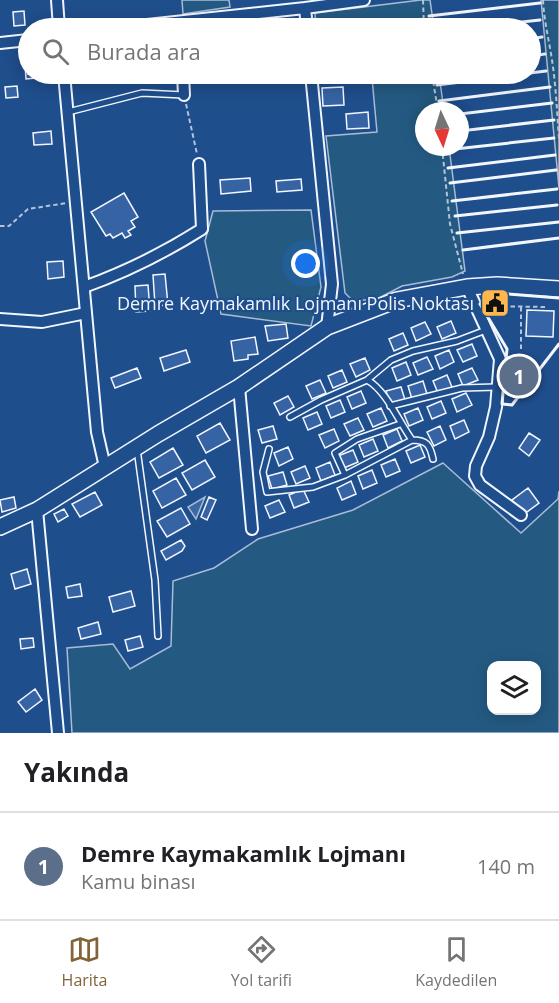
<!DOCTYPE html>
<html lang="tr">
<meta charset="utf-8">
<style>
body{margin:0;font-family:"Open Sans",sans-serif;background:#f6f6f6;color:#202124}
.controls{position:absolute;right:18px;bottom:18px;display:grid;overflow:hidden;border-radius:12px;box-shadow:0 3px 15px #0003}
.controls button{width:54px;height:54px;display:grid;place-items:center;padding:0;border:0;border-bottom:2px solid #e0e0e0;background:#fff;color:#202124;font:30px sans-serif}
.compass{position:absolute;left:415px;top:102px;width:54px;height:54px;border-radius:50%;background:#fff;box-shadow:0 3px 15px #0003;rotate:176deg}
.you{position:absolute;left:306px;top:264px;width:21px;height:21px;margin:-15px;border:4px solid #fff;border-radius:50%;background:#1a73e8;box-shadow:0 0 0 9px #1a73e833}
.badge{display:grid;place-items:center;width:39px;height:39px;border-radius:50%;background:#846436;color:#fff;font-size:20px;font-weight:700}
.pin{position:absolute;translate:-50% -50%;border:3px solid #fff;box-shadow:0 2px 6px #0006}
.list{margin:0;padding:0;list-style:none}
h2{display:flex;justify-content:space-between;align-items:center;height:78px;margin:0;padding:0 24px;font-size:26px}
h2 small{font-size:20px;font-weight:400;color:#757577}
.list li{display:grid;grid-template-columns:39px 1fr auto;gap:18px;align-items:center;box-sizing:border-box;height:108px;padding:0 24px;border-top:2px solid #e0e0e0}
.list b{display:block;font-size:22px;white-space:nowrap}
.list p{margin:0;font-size:20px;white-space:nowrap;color:#757577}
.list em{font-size:20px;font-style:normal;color:#757577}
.icon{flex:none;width:33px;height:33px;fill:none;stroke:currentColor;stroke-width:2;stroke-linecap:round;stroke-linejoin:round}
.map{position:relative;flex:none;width:559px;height:733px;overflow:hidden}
.search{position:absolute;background:#fff;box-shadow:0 3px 15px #0003;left:18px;right:18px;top:18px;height:66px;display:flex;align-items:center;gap:15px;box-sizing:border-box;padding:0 21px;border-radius:33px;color:#757577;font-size:22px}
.sheet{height:186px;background:#fff}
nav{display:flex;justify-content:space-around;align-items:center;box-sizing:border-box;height:84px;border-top:2px solid #e0e0e0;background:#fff;font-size:16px;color:#757577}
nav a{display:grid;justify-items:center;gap:3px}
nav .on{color:#846436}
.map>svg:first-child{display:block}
.green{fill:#245a82;stroke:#a8bbd7;stroke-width:1.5;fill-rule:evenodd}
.water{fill:#3b69a3;stroke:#a8bbd7;stroke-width:1.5}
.building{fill:#3563a3;stroke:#f2f6ff;stroke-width:1.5}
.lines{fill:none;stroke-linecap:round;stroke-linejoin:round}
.lane-casing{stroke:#f2f6ff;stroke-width:8}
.street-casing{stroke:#f2f6ff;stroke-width:14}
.secondary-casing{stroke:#f2f6ff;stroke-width:18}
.path{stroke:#b3c4dc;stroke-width:2;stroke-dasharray:4.5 3;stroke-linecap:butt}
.lane{stroke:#1f4e8c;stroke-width:5}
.street{stroke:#1f4e8c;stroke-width:10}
.secondary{stroke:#1f4e8c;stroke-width:15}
.wall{stroke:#f2f6ff;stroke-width:3}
.labels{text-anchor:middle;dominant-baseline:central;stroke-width:4.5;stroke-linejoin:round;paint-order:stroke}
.poi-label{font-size:18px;fill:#f2f6ff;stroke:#1f4e8c;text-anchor:end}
</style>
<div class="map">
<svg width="559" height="733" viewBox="0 0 559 733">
<rect width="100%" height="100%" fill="#1f4e8c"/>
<path class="green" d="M182 0H229L230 7 183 14Z
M421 0H430L434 28H316L315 13Z
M541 0H559V188Z
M319 74H439L444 111H424V147H449L465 271 452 277 402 286 377 299 353 301 345 293 326 136 377 132 372 78 320 81Z
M311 210 321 287 311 326 221 314 205 241 213 211Z
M443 463 521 533 558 499 559 491V733H72L67 648 113 644 130 669 171 646 173 581 214 568 258 539 353 510ZM492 666H536V710H492Z"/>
<path class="water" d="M205 497 196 519 188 507Z"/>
<path class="building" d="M24 11 25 25 14 26 13 12Z
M25 64H28V74H46L47 77 26 79Z
M149 74H173L174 80 150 82Z
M17 86 18 97 6 98 5 87Z
M343 87 344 105 323 106 322 88Z
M368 112 369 128 347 129 346 114Z
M51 131 52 144 34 145 33 133Z
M250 178 251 191 221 194 220 180Z
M301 179 302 190 277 192 276 181Z
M124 193 138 217 131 221 135 227 128 231 131 235 125 238 122 233 113 238 110 234 106 236 91 212Z
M63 261 64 277 48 279 47 262Z
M165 274 168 305 155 306 153 275Z
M148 285 150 311 136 312 135 286Z
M488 301H501V306H488Z
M527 310 554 311 553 337 526 336Z
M451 321 456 333 442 339 437 327Z
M425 322 431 334 416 341 411 328Z
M286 324 288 338 268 341 265 326Z
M403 333 408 345 394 351 389 339Z
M255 337 258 354 248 355V359L234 361 231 341Z
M472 344 477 356 463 362 457 350Z
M186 350 190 362 164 371 160 358Z
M449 350 454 362 440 369 435 356Z
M427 357 433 369 418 375 413 363Z
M365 358 370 370 356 377 350 364Z
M406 362 411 375 397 381 392 368Z
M137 368 141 378 115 388 111 378Z
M472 368 478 380 463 386 458 374Z
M342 370 347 382 333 388 328 376Z
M447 375 452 387 438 393 433 381Z
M320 380 326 393 312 399 306 386Z
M423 381 427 394 412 399 408 386Z
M401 387 405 400 390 404 386 391Z
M361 391 366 403 352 409 347 397Z
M466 393 472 405 457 412 452 399Z
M288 396 294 407 280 415 274 403Z
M340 400 345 412 331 418 326 406Z
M441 401 446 413 432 419 427 407Z
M381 408 387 421 373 427 367 414Z
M418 408 423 420 409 426 404 414Z
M317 412 322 424 308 430 303 418Z
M358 418 364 430 350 436 344 424Z
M464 420 469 432 455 439 450 426Z
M220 423 230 440 206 453 197 436Z
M273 426 277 439 262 443 258 430Z
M440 426 446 440 434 446 427 432Z
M334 429 339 441 325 448 319 435Z
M397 429 402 441 388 448 383 435Z
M529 433 540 440 529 456 519 448Z
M373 439 378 451 364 457 359 445Z
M420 445 425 457 411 463 406 451Z
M288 447 293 459 279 466 274 453Z
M173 448 183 465 159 478 150 462Z
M353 450 358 462 344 468 338 456Z
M395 459 400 471 386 477 381 465Z
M205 460 215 477 192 490 182 473Z
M330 462 335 475 321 481 316 468Z
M305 466 310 478 296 484 291 472Z
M372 470 377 483 363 489 358 476Z
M283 472 287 485 272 489 268 476Z
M176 478 186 495 162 508 153 491Z
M351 481 356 494 342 500 337 488Z
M528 488 539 503 523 515 512 500Z
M303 489 309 502 294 508 289 495Z
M95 492 102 505 80 517 72 504Z
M14 497 16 508 2 512 0 500Z
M209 497 216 500 207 520 201 517Z
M279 500 285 512 270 518 265 506Z
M181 508 190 524 167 537 157 521Z
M64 509 68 516 58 522 54 514Z
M181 540 185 546 182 551 166 560 161 551Z
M27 569 31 584 15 589 11 574Z
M80 584 82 596 68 598 66 587Z
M131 591 135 606 113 612 109 597Z
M98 622 101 634 81 639 78 628Z
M140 636 143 647 128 651 125 640Z
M33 638 34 647 21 649 20 639Z
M35 689 42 700 26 712 18 702Z"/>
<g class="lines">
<g class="lane-casing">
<path id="lane" d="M68 112 142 93 184 95
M390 406 462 388 497 387
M290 417 321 400 367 380 391 360 413 351 457 341 486 330
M412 440C427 440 430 445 433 459
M137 449 155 580 158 636
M269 449 263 472 267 492 313 487 345 475 412 440C399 422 386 390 367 380
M345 475 335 453 357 439 400 424"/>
</g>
<g class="street-casing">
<path id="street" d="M57 0 59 28
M119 28 305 8
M307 28 305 8 364 0
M0 43 28 40
M64 74 97 432 105 467
M183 74 184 95
M311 74 332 284 327 327
M84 287C126 272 164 253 202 229L199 164
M467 287 500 359 496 407 489 437 476 466 475 476 480 485 521 515
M0 319 42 322 86 313
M239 387 252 529
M37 510 58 733"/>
</g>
<g class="secondary-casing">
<path id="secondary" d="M0 527 37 510 158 434 239 387 327 327 397 300 467 287 497 285 559 289"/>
</g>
<path class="path" d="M423 0 424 28
M543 0C544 21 549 40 552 60 556 86 557 112 559 139
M432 74 438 111
M186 104 197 154
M442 147 450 224 463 274
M0 226H9L28 209 67 203
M488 306 546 307
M521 349V307"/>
<use href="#lane" class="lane"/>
<use href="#street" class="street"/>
<use href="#secondary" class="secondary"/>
<path class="wall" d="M429 16 540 3
M465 28 540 20
M530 39 542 37
M530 56 545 54
M530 73 546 71
M437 85 527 74
M439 101 550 87
M460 114 552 103
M460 131 554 120
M446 150 554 138
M448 168 555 155
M450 183 556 170
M452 201 557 189
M455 216 557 205
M457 233 559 222
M463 250 559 238
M559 298 497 293 480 304 507 349 502 404 512 405 559 344"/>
</g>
<defs>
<g id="civic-square" transform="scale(1.5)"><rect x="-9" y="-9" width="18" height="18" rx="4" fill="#ffb74d" stroke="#1f4e8c"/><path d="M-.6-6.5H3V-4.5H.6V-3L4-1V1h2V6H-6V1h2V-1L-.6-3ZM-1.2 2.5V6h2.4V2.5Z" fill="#111"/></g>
</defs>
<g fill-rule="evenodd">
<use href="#civic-square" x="495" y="303"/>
</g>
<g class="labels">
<g class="poi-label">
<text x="474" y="303">Demre Kaymakamlık Lojmanı Polis Noktası</text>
</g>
</g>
</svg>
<div class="controls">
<button><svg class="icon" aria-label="layers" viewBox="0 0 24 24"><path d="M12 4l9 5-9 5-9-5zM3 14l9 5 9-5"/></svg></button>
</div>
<svg class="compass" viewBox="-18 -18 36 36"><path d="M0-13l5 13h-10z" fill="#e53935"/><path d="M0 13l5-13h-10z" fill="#757577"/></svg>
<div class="you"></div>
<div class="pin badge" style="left:519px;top:376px;background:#5c6f8a">1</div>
<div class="search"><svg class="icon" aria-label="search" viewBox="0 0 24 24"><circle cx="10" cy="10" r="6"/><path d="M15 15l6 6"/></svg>Burada ara</div>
</div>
<section class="sheet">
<h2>Yakında<small></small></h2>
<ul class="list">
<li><span class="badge" style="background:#5c6f8a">1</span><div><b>Demre Kaymakamlık Lojmanı</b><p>Kamu binası</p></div><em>140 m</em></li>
</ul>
</section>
<nav>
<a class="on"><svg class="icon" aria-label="map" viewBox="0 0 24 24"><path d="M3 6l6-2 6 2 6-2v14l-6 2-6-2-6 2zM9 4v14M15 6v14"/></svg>Harita</a>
<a><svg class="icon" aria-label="directions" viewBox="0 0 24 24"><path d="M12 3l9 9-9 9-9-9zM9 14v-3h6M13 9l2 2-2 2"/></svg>Yol tarifi</a>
<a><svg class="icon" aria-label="saved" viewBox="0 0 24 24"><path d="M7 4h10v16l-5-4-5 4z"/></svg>Kaydedilen</a>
</nav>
